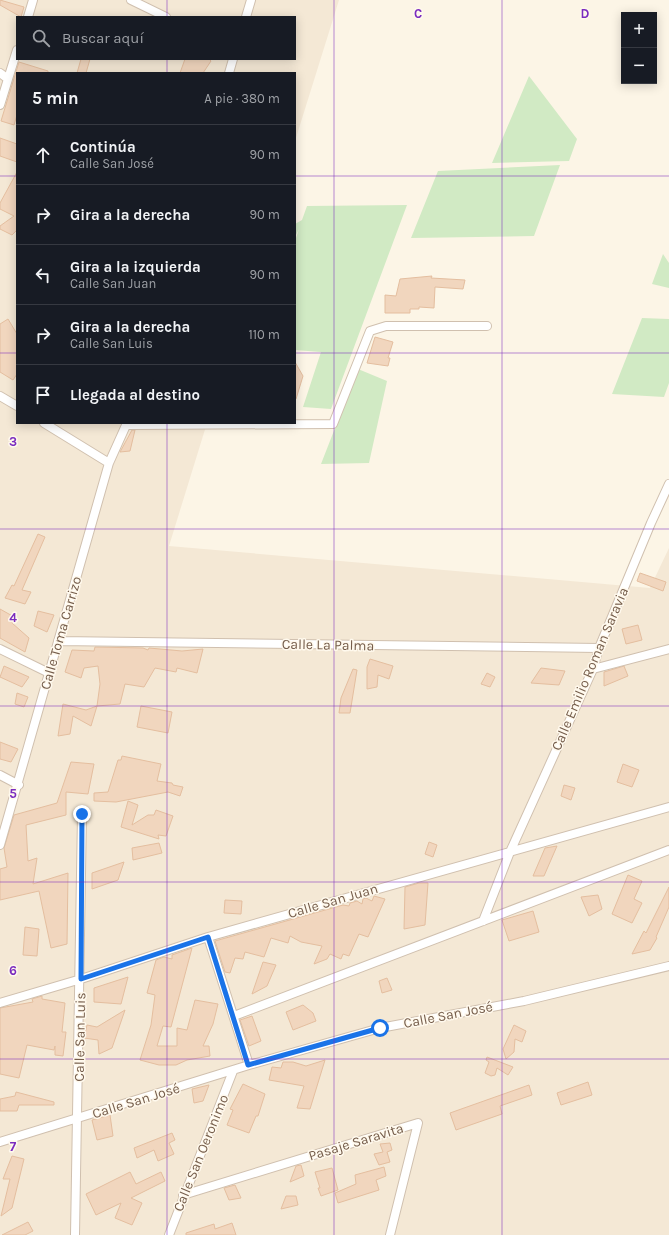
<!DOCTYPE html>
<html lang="es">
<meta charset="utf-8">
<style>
body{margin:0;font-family:Karla,sans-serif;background:#20242c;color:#f1f3f6}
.controls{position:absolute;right:12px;top:12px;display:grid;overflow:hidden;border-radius:0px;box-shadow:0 2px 10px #0003}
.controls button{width:36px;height:36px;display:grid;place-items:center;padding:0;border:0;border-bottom:1px solid #363941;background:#171b24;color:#f1f3f6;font:20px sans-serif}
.stop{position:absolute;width:12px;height:12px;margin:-9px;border:3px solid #1a73e8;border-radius:50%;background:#fff}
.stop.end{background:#1a73e8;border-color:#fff;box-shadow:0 1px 4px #0008}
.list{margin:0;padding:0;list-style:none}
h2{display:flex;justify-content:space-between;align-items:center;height:52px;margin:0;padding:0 16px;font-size:17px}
h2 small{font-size:13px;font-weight:400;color:#9ea1a6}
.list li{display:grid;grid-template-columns:26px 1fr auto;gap:12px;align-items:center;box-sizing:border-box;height:60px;padding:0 16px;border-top:1px solid #363941}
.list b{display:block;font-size:15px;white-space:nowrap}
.list p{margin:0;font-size:13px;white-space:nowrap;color:#9ea1a6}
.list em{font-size:13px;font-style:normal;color:#9ea1a6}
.icon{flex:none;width:22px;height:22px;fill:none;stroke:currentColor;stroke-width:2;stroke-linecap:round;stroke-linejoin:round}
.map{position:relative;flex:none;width:669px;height:1235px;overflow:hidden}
.search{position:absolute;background:#171b24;box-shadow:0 2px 10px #0003;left:16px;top:16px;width:280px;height:44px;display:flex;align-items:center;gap:10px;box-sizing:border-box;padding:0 14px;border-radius:0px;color:#9ea1a6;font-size:15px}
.panel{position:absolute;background:#171b24;box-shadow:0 2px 10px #0003;left:16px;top:72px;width:280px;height:352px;border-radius:0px}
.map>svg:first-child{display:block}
.residential{fill:#f4e8d5;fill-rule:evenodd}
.green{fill:#d1eac4}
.building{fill:#f1d6be;stroke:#e4be9f}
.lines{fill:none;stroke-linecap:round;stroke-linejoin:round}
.minor-casing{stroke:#d0c0af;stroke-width:10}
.minor{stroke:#fff;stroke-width:8}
.route{stroke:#1a73e8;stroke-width:5}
.grid{fill:none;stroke:#7b2cbf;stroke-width:1;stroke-opacity:0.55}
.labels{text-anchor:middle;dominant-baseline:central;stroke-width:3;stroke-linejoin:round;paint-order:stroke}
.street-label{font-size:14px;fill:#755d4b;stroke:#fff9ed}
.grid-label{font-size:13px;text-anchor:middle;font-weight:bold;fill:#7b2cbf;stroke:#fff9ed;stroke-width:3;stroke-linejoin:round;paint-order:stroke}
</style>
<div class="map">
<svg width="669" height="1235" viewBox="0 0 669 1235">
<rect width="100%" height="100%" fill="#fcf5e6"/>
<path class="residential" d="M0 0H339L295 141V73H17V423H207L169 546 650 588 669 548V1235H0ZM17 17H295V59H17Z"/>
<path class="green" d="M529 76 577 139 569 161 492 163Z
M560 165 534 236 411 238 438 171Z
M407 205 331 409 303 407 321 352 295 350V241L299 229 295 237V224L302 220 307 206Z
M663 254 669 263V288L652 284Z
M642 318 669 319V383L664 397 612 394Z
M358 369 387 381 369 463 321 464Z"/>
<path class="building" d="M0 0 24 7 21 17 0 5Z
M81 59H90L86 73H77Z
M185 59H209L211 61 203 73H180Z
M19 62 48 71V73H17V115L14 125 1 121Z
M0 138 17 144V162L0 156Z
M17 172V230L12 235 0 229V226L14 216 0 209V203Z
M432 276 431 278 465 280 463 289 435 287 434 308 419 307V309H410V313H385V295L396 296 400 279Z
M8 319 17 334V374L13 380 0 372V324Z
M375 337 393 342 388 358H390L388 366 367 363Z
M295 362 303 376 296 399 295 398Z
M132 430H135L130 451 120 452Z
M38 534 45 537 22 590 31 592 25 604 5 598 12 585 14 586Z
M640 573 666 582 663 591 637 581Z
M0 609 16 618 12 623 29 638 25 652 0 638Z
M38 611 54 615 47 632 34 626Z
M638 625 642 640 626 644 622 629Z
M95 647 143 648 148 650 149 648 182 651 203 649 197 673 177 668 176 672 155 668 144 687 125 684 120 704 97 706 100 684 98 666 84 668 81 678 65 672 72 650 94 651Z
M370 659 393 666 389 679 378 675 377 687 367 689V667Z
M4 666 29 677 22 687 0 677Z
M624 666 628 676 604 686V672Z
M541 668 565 671 559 685 531 683Z
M353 669 357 670 350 713H339L341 698Z
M487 673 495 677 490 687 481 684Z
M17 693 28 697 24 707 15 704Z
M63 704 86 710 97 706 91 726 73 716 70 734 58 736Z
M141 706 172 712 168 733 137 727Z
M0 742 18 749 11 762 0 759Z
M122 756 161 764 157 781 172 783 173 785 183 787 180 796 168 792 116 802 94 801V793L108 792 118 760H121Z
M71 762 94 764 88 794 66 792V815L26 825 28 861 37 858 33 884 68 873 67 944 51 948 39 891 0 900V869L7 867 4 848 14 815 57 803Z
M623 764 639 770 632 787 617 782Z
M564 785 575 788 571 800 561 796Z
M128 801 138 805 132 825 148 815H154L156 810 173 816 166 836 158 835 159 839 121 827Z
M429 842 437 845 433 857 425 854Z
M159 843 162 853 133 860 132 848Z
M557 846 544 876H533L545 848Z
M124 862 118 880 92 889V873Z
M628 875 642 881 634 899 642 903 632 923 612 914Z
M419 883H428L425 925 404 929 405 887Z
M669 887V907L656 937 657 938 650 950 632 954 644 931 646 933Z
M598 895 602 909 589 916 581 897Z
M374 896 385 899 368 937 359 934 349 956 343 954 341 959 330 954 327 959 314 964 322 946 301 942 290 936 288 943 271 938 264 957 245 952 243 959 235 958 230 973 225 972 215 941 343 905 349 906 350 903 357 901 362 904 363 899 366 898 372 901Z
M225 900 242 901 241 914 224 913Z
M533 911 539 932 509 941 502 920Z
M25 927 39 929 37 956 23 955Z
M192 948 171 1027 163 1026 157 1046H177V1028L187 1030 195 1000 218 1004 213 1024 203 1046H209L210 1056 187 1060 176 1065H159L140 1060 151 1025 155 995 147 993 156 960 164 957 172 959V955Z
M263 962 276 965 267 986 252 994Z
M128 977 121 1004 94 1002V988Z
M387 978 392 990 382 993 379 981Z
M42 996V999L65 1003 62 1032H66L63 1056 55 1055V1046L54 1050 27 1045 19 1078 0 1074V1008L33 1002 32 999Z
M303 1005 313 1013 316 1021 293 1030 286 1012Z
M125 1010 112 1048 99 1054 98 1040 84 1038 87 1025 97 1027Z
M252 1016 261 1041 249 1046 240 1020Z
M514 1025 526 1031 522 1042 515 1039 514 1052 506 1059 503 1049Z
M487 1057 513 1067 508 1075 497 1068 495 1075 491 1076 485 1073 489 1062 486 1060Z
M325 1060 310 1109 297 1108 304 1086 269 1080 272 1067 281 1068 283 1062H293L306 1066Z
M588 1082 592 1095 561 1105 557 1093Z
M243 1084 265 1094 258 1116H256L249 1133 227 1125 233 1110 230 1109Z
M209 1085 203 1101 194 1103 192 1089Z
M529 1085 532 1095 500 1106 502 1114 456 1130 450 1113Z
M16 1092 54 1102V1105H19L17 1111H0V1099L15 1096Z
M110 1115 113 1136 97 1140 92 1120Z
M172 1133 175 1140 169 1143 174 1154 158 1161 154 1150 137 1158 134 1148Z
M390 1143 392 1150 387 1152 390 1162 379 1165 374 1154 383 1152 380 1144Z
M12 1156 24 1159 12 1208 1 1216 10 1179H3Z
M301 1165 304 1176 290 1182 296 1166Z
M384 1167 386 1176 376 1180 379 1190 338 1203 335 1193 356 1184 355 1175Z
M332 1168 338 1190 321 1196 318 1188H320L315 1172Z
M130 1172 136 1184 161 1172 165 1181 131 1198 142 1203 132 1225 115 1218 121 1203 96 1215 86 1194Z
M235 1185 241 1198 229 1200 224 1188Z
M286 1196H296L298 1205 281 1209Z
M28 1222 33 1231 25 1235H2Z
M232 1223 236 1235H186V1233L214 1224 215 1229Z"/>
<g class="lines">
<g class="minor-casing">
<path id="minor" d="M131 0 166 17
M28 17 33 0
M246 17 251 0
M0 73 8 79
M229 73 233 59
M0 105 17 50
M0 396 17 406
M44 423 109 463
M126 425 333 424 370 331 386 326H487
M58 641 599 648
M0 649 49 673
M593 669 669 649
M0 775 19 785
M0 845 109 463 127 423
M483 921 510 852 593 669 599 648 651 523 669 484
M208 937 249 1065
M0 1003 81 979 208 937 669 807
M234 1016 669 850
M0 1142 249 1065 380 1028 524 1001 669 966
M183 1195 418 1123 390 1235
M75 1235 82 814
M169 1235 233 1071"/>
</g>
<use href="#minor" class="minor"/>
</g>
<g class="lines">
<path class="route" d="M82 814 81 979 208 937 248 1065 380 1028"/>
</g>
<path class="grid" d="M167 0V17M334 0V1235M502 0V1235M167 59V73M0 176H17M295 176H669M0 353H17M295 353H669M167 423V1235M0 529H669M0 706H669M0 882H669M0 1059H669"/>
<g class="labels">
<g class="street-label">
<text transform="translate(61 633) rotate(-74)">Calle Toma Carrizo</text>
<text transform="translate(328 645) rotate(1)">Calle La Palma</text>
<text transform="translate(590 669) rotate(-67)">Calle Emilio Roman Saravia</text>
<text transform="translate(333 901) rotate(-16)">Calle San Juan</text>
<text transform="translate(448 1015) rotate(-11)">Calle San José</text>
<text transform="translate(80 1037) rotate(-89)">Calle San Luis</text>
<text transform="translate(136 1101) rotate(-17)">Calle San José</text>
<text transform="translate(356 1142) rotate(-17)">Pasaje Saravita</text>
<text transform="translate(201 1153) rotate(-68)">Calle San Oeronimo</text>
</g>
</g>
<g class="grid-label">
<text x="418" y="18">C</text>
<text x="585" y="18">D</text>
<text x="13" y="446">3</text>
<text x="13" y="622">4</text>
<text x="13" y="798">5</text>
<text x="13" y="975">6</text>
<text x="13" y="1151">7</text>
</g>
</svg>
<div class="controls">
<button>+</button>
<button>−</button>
</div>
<div class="stop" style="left:380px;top:1028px"></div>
<div class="stop end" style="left:82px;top:814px"></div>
<div class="search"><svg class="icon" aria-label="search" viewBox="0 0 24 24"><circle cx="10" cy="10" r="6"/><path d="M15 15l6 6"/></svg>Buscar aquí</div>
<section class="panel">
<h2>5 min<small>A pie · 380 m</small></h2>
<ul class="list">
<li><svg class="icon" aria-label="ahead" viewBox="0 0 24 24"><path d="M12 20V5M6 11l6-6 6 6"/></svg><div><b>Continúa</b><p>Calle San José</p></div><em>90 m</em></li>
<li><svg class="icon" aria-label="right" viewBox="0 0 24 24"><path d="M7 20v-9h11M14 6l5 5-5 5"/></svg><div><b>Gira a la derecha</b></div><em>90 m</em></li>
<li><svg class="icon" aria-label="left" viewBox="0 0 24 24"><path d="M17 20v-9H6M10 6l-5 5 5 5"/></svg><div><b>Gira a la izquierda</b><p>Calle San Juan</p></div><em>90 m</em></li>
<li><svg class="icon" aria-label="right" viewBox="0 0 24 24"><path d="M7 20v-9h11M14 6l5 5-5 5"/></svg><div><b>Gira a la derecha</b><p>Calle San Luis</p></div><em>110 m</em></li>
<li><svg class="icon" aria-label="arrive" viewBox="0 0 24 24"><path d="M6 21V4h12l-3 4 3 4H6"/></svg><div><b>Llegada al destino</b></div></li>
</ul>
</section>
</div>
